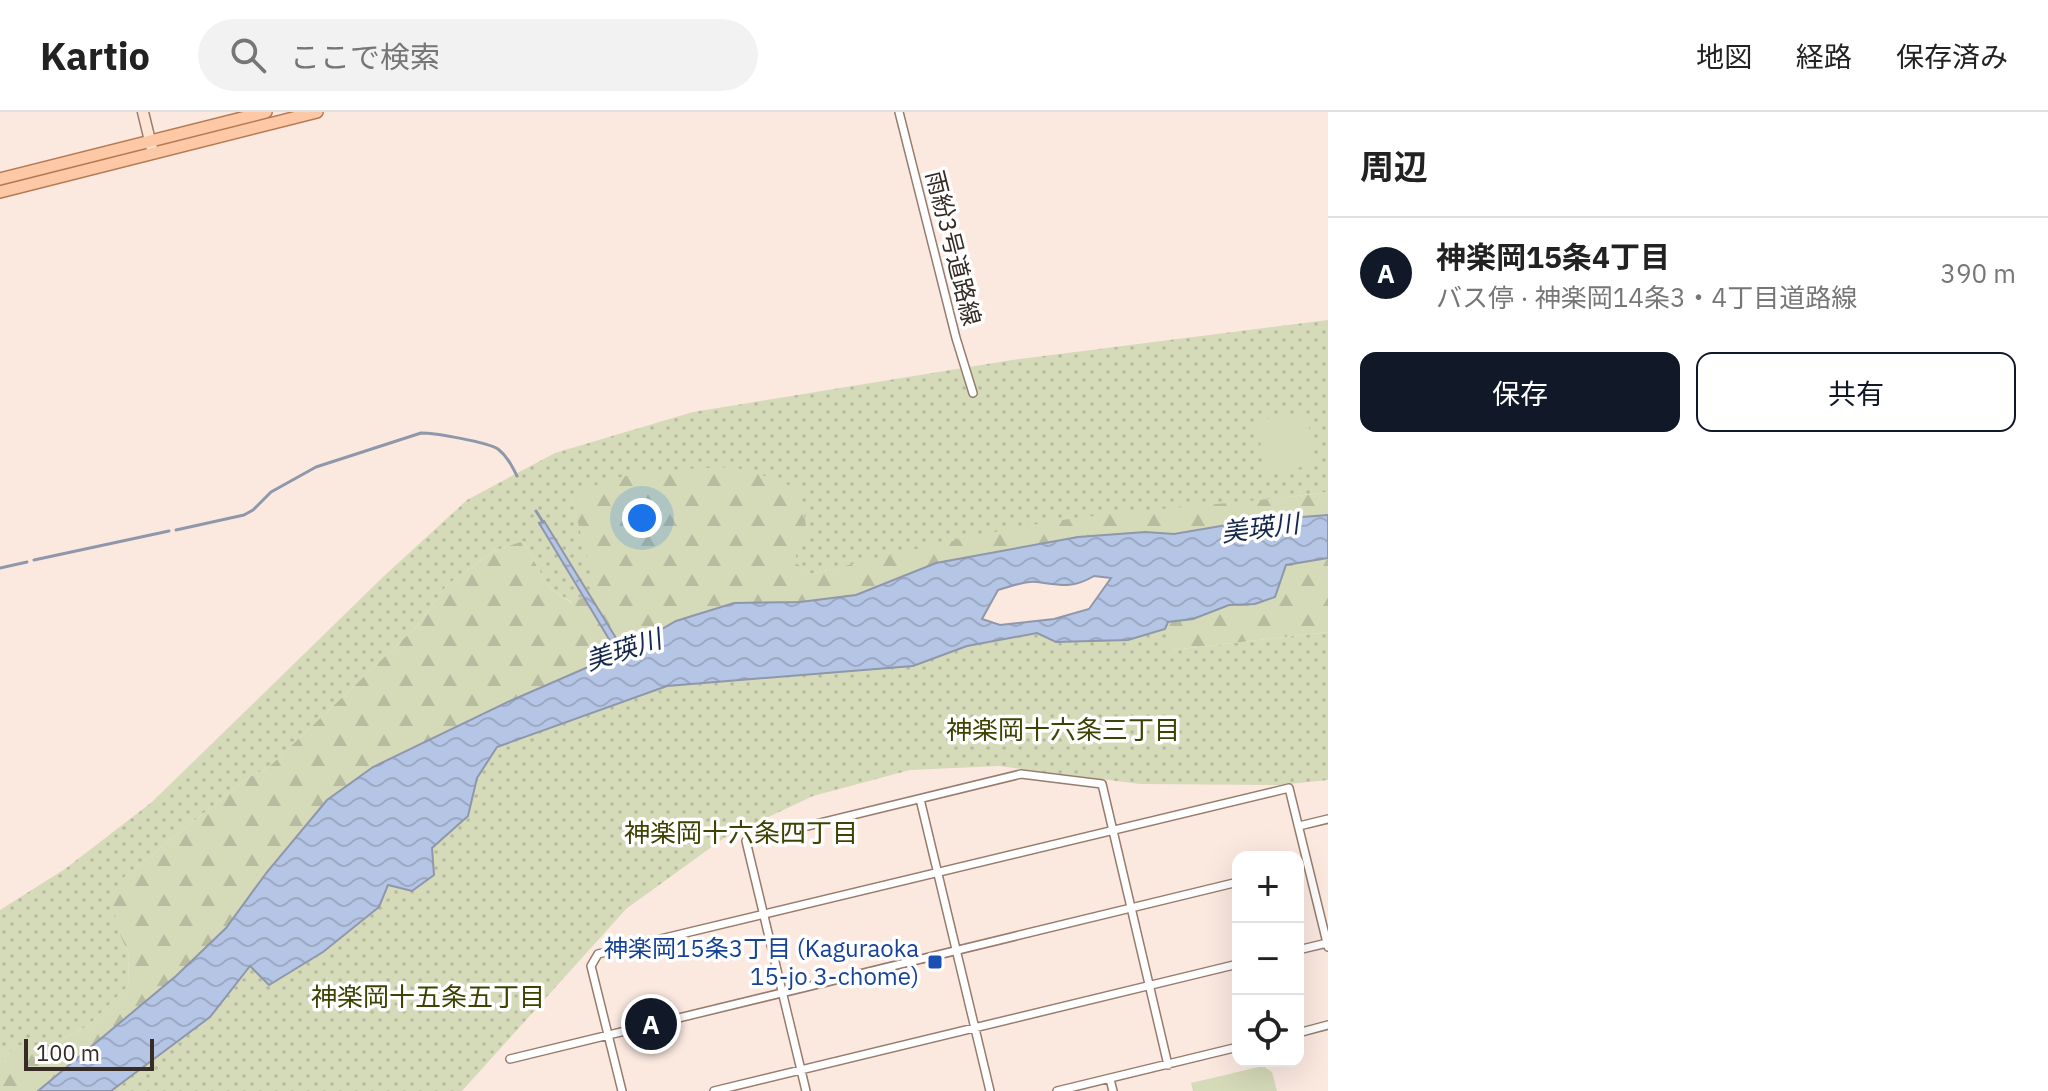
<!DOCTYPE html>
<html lang="ja">
<meta charset="utf-8">
<style>
body{margin:0;font-family:"IBM Plex Sans","Noto Sans JP",sans-serif;background:#f2f2f2;color:#222}
.controls{position:absolute;right:24px;bottom:24px;display:grid;overflow:hidden;border-radius:16px;box-shadow:0 8px 32px #0002}
.controls button{width:72px;height:72px;display:grid;place-items:center;padding:0;border:0;border-bottom:2px solid #e0e0e0;background:#fff;color:#222;font:40px sans-serif}
.scale{position:absolute;left:24px;bottom:20px;width:130px;box-sizing:border-box;padding-left:8px;border:4px solid #362b25;border-top:0;font-size:22px;line-height:28px;white-space:nowrap;color:#362b25;-webkit-text-stroke:6px #fff;paint-order:stroke}
.you{position:absolute;left:642px;top:406px;width:28px;height:28px;margin:-20px;border:6px solid #fff;border-radius:50%;background:#1a73e8;box-shadow:0 0 0 12px #1a73e833}
.badge{display:grid;place-items:center;width:52px;height:52px;border-radius:50%;background:#111827;color:#fff;font-size:26px;font-weight:700}
.pin{position:absolute;translate:-50% -50%;border:4px solid #fff;box-shadow:0 2px 8px #0006}
.list{margin:0;padding:0;list-style:none}
h2{display:flex;justify-content:space-between;align-items:center;height:104px;margin:0;padding:0 32px;font-size:34px}
h2 small{font-size:26px;font-weight:400;color:#767676}
.list li{display:grid;grid-template-columns:52px 1fr auto;gap:24px;align-items:center;box-sizing:border-box;height:112px;padding:0 32px;border-top:2px solid #e0e0e0}
.list b{display:block;font-size:30px;white-space:nowrap}
.list p{margin:0;font-size:26px;white-space:nowrap;color:#767676}
.list em{font-size:26px;font-style:normal;color:#767676}
.actions{display:flex;gap:16px;padding:24px 32px}
.actions a{flex:1;padding:18px 0;border:2px solid #111827;border-radius:16px;text-align:center;font-size:28px;color:#111827}
.actions .main{background:#111827;color:#fff}
.icon{flex:none;width:44px;height:44px;fill:none;stroke:currentColor;stroke-width:2;stroke-linecap:round;stroke-linejoin:round}
.map{position:relative;flex:none;width:1328px;height:979px;overflow:hidden}
header{display:flex;align-items:center;gap:48px;box-sizing:border-box;height:112px;padding:0 40px;background:#fff;border-bottom:2px solid #e0e0e0}
header strong{font-size:38px}
nav{display:flex;gap:44px;margin-inline-start:auto;font-size:28px}
.search{width:560px;height:72px;background:#f2f2f2;display:flex;align-items:center;gap:20px;box-sizing:border-box;padding:0 28px;border-radius:44px;color:#767676;font-size:30px}
main{display:flex}
aside{flex:1;background:#fff}
.map>svg:first-child{display:block}
.grass{fill:url(#grass-dots)}
.forest{fill:url(#forest-firs)}
.pitch{fill:#d5dab9}
.water{fill:url(#water-waves);stroke:#8f97ab;stroke-width:2;fill-rule:evenodd}
.lines{fill:none;stroke-linecap:round;stroke-linejoin:round}
.stream{stroke:#8f97ab;stroke-width:3}
.street-casing{stroke:#977c6f;stroke-width:10}
.secondary-casing{stroke:#977c6f;stroke-width:13}
.primary-casing{stroke:#b67a52;stroke-width:14}
.street{stroke:#fff;stroke-width:7}
.secondary{stroke:#fee4d2;stroke-width:10}
.primary{stroke:#fdc8a6;stroke-width:11}
.transit-dot{fill:#1a4fb4;stroke:#fff;stroke-width:3}
.labels{text-anchor:middle;dominant-baseline:central;stroke-width:7;stroke-linejoin:round;paint-order:stroke}
.street-label{font-size:24px;fill:#362b25;stroke:#fff}
.transit-label{font-size:24px;fill:#164399;stroke:#fff;text-anchor:end}
.water-label{font-size:26px;font-style:italic;fill:#162850;stroke:#fff}
.neighbourhood-label{font-size:26px;fill:#3e4303;stroke:#fff}
</style>
<header>
<strong>Kartio</strong>
<div class="search"><svg class="icon" aria-label="search" viewBox="0 0 24 24"><circle cx="10" cy="10" r="6"/><path d="M15 15l6 6"/></svg>ここで検索</div>
<nav><a>地図</a><a>経路</a><a>保存済み</a></nav>
</header>
<main>
<div class="map">
<svg width="1328" height="979" viewBox="0 0 1328 979">
<defs>
<pattern id="grass-dots" width="8" height="8" patternUnits="userSpaceOnUse" patternTransform="scale(2)"><rect width="8" height="8" fill="#d5dab9"/><path d="M2 2h.1M6 6h.1" fill="none" stroke="#b7bb9f" stroke-width="1.8" stroke-linecap="round"/></pattern>
<pattern id="forest-firs" width="22" height="20" patternUnits="userSpaceOnUse" patternTransform="scale(2)"><rect width="22" height="20" fill="#d5dab9"/><path d="M5 1l3.5 6h-7zM16 11l3.5 6h-7z" fill="#b7bb9f"/></pattern>
<pattern id="water-waves" width="16" height="10" patternUnits="userSpaceOnUse" patternTransform="scale(2)"><rect width="16" height="10" fill="#b5c5e5"/><path d="M0 5q4-4 8 0t8 0" fill="none" stroke="#9ca9c4"/></pattern>
</defs>
<rect width="100%" height="100%" fill="#fbe9e0"/>
<path class="grass" d="M1328 208V380L978 424 810 462 796 452V439L572 388 597 479 573 491 549 476 523 429 494 439 447 473 416 515 269 655 246 667 122 767 119 821 129 842 128 874 89 913 53 933H18L0 950V798L65 757 152 690 384 464 467 388 555 341 693 300 1012 248Z
M1165 517 1173 538 1328 520V668L1280 673 1140 672 999 654 910 658 813 684 724 726 626 797 462 979H111L209 905 250 853 270 873 323 840 379 795 388 773 468 704 477 666 497 635 667 574 913 554 967 534 1037 521 1056 530 1127 528Z"/>
<path class="forest" d="M734 355 779 368 801 380 808 428 796 439V451L810 462C901 441 992 417 1085 405 1166 395 1247 391 1328 380V403L1289 406 1265 414 1250 409 1174 422 1145 420 1078 425 936 451 856 483 676 509 623 539 510 589 267 760 226 816 176 864 38 979H0V950L18 933H53L89 913 128 874 129 842 119 821 111 785 122 767 246 667 269 655 416 515 447 473 494 439 523 429 549 476 572 491 596 479 572 388C606 356 689 357 734 355Z
M1328 446V520L1172 538 1165 517 1168 511 1193 507 1229 493 1255 492 1286 453Z"/>
<path class="pitch" d="M1307 301 1314 353 1265 361 1257 308Z
M1263 954 1272 960 1277 979H1193L1191 971Z"/>
<path class="water" d="M1328 403V446L1286 453 1275 485 1255 492 1229 493 1193 507 1168 510 1165 517 1128 528 1056 530 1037 521 967 534 913 554 667 574 497 635 477 666 468 704 432 736 434 763 412 779 388 773 379 795 323 840 269 873 250 854 210 905 111 979H38L176 864 226 816 267 760 327 688 373 655 510 589 618 542 539 411 544 409 624 539 676 509 734 491 800 490 856 483 936 451 1078 425 1145 420 1174 422 1250 409 1265 414 1289 406ZM1094 464 1111 466 1089 497 1054 507 1000 513 982 507 998 478C1009 475 1026 468 1037 470 1061 473 1072 477 1094 464Z"/>
<g class="lines">
<path class="stream" d="M536 399 543 410
M176 418 244 403 253 398 271 380 316 355 421 321C435 321 487 330 498 337 507 344 512 354 517 364
M34 448 169 419
M0 456 27 450"/>
<g class="street-casing">
<path id="street" d="M899 0 956 226 973 281
M920 687 990 979
M1299 714 1328 707
M1298 838 1327 831
M1298 921 1328 913
M510 947 1238 770
M1110 967 1113 979
M622 979 591 854 598 842 1289 676 1328 835
M714 979 1238 852
M806 979 746 729 1021 662 1102 672 1168 953
M1057 979 1238 935"/>
</g>
<g class="secondary-casing">
<path id="secondary" d="M143 0 153 41"/>
</g>
<g class="primary-casing">
<path id="primary" d="M0 67 266 0
M0 80 317 0"/>
</g>
<use href="#street" class="street"/>
<use href="#secondary" class="secondary"/>
<use href="#primary" class="primary"/>
</g>
<rect class="transit-dot" x="927" y="842" width="16" height="16" rx="4"/>
<g class="labels">
<g class="street-label">
<text transform="translate(954 136) rotate(76)">雨紛3号道路線</text>
</g>
<g class="transit-label">
<text x="919" y="836">神楽岡15条3丁目 (Kaguraoka<tspan x="919" dy="28">15-jo 3-chome)</tspan></text>
</g>
<g class="water-label">
<text transform="translate(1260 415) rotate(-7)">美瑛川</text>
<text transform="translate(623 537) rotate(-18)">美瑛川</text>
</g>
<g class="neighbourhood-label">
<text x="1063" y="617">神楽岡十六条三丁目</text>
<text x="741" y="720">神楽岡十六条四丁目</text>
<text x="428" y="884">神楽岡十五条五丁目</text>
</g>
</g>
</svg>
<div class="controls">
<button>+</button>
<button>−</button>
<button><svg class="icon" aria-label="locate" viewBox="0 0 24 24"><circle cx="12" cy="12" r="6"/><path d="M12 2v4M12 18v4M2 12h4M18 12h4"/></svg></button>
</div>
<div class="scale">100 m</div>
<div class="you"></div>
<div class="pin badge" style="left:651px;top:912px">A</div>
</div>
<aside>
<h2>周辺<small></small></h2>
<ul class="list">
<li><span class="badge">A</span><div><b>神楽岡15条4丁目</b><p>バス停 · 神楽岡14条3・4丁目道路線</p></div><em>390 m</em></li>
</ul>
<div class="actions"><a class="main">保存</a><a>共有</a></div>
</aside>
</main>
